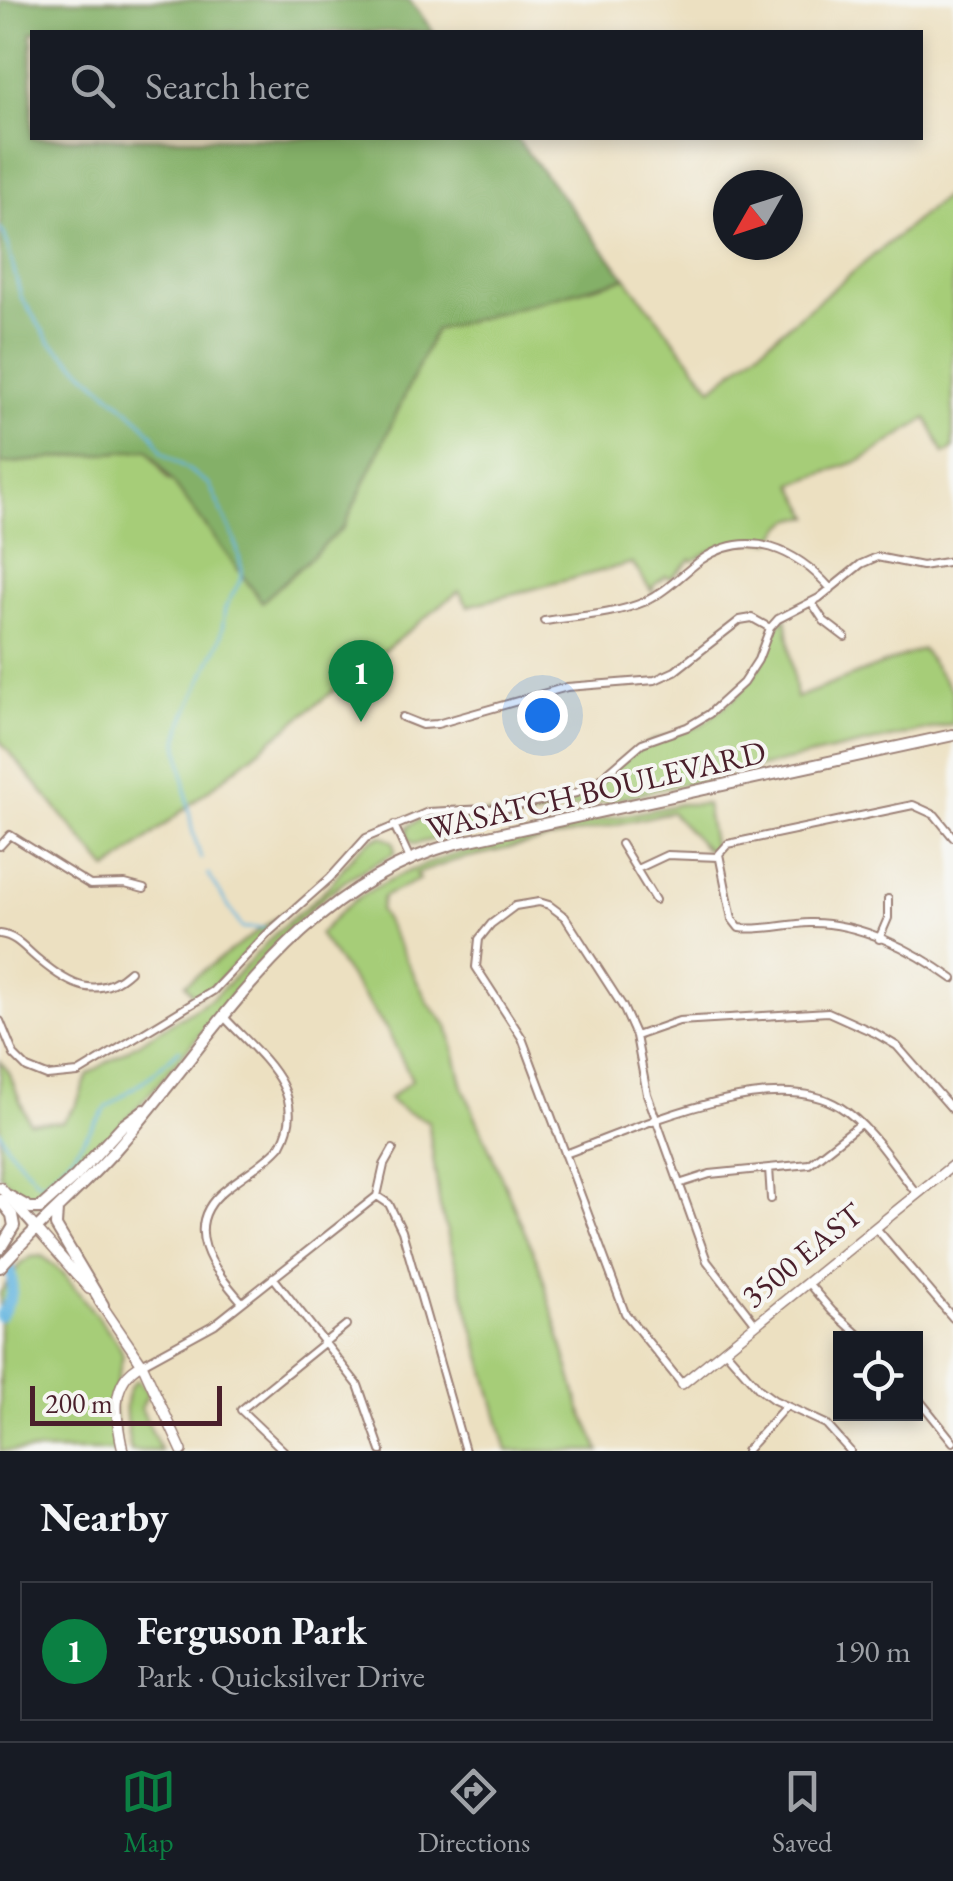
<!DOCTYPE html>
<meta charset="utf-8">
<style>
body{margin:0;font-family:"EB Garamond",serif;background:#242831;color:#f1f3f6}
.controls{position:absolute;right:30px;bottom:30px;display:grid;overflow:hidden;border-radius:0px;box-shadow:0 5px 15px #0003}
.controls button{width:90px;height:90px;display:grid;place-items:center;padding:0;border:0;border-bottom:2px solid #363941;background:#171b24;color:#f1f3f6;font:50px sans-serif}
.compass{position:absolute;left:713px;top:170px;width:90px;height:90px;border-radius:50%;background:#171b24;box-shadow:0 5px 15px #0003;rotate:231deg}
.scale{position:absolute;left:30px;bottom:25px;width:192px;box-sizing:border-box;padding-left:10px;border:5px solid #4a1f2b;border-top:0;font-size:28px;line-height:35px;white-space:nowrap;color:#4a1f2b;-webkit-text-stroke:8px #f6f6f2;paint-order:stroke}
.you{position:absolute;left:542px;top:715px;width:35px;height:35px;margin:-25px;border:8px solid #fff;border-radius:50%;background:#1a73e8;box-shadow:0 0 0 15px #1a73e833}
.badge{display:grid;place-items:center;width:65px;height:65px;border-radius:50%;background:#0b8043;color:#fff;font-size:32px;font-weight:700}
.pin{position:absolute;translate:-50% -82px;filter:drop-shadow(0 2px 5px #0008)}
.pin::after{content:'';position:absolute;top:52px;width:35px;height:30px;background:inherit;clip-path:polygon(0 0,100% 0,50% 100%)}
.list{margin:0;padding:0;list-style:none}
h2{display:flex;justify-content:space-between;align-items:center;height:130px;margin:0;padding:0 40px;font-size:42px}
h2 small{font-size:32px;font-weight:400;color:#9ea1a6}
.list li{display:grid;grid-template-columns:65px 1fr auto;gap:30px;align-items:center;box-sizing:border-box;height:140px;margin:0 20px 20px;padding:0 20px;border:2px solid #363941;border-radius:0px}
.list b{display:block;font-size:38px;white-space:nowrap}
.list p{margin:0;font-size:32px;white-space:nowrap;color:#9ea1a6}
.list em{font-size:32px;font-style:normal;color:#9ea1a6}
.icon{flex:none;width:55px;height:55px;fill:none;stroke:currentColor;stroke-width:2;stroke-linecap:round;stroke-linejoin:round}
.map{position:relative;flex:none;width:953px;height:1451px;overflow:hidden}
.search{position:absolute;background:#171b24;box-shadow:0 5px 15px #0003;left:30px;right:30px;top:30px;height:110px;display:flex;align-items:center;gap:25px;box-sizing:border-box;padding:0 35px;border-radius:0px;color:#9ea1a6;font-size:38px}
.sheet{height:290px;background:#171b24}
nav{display:flex;justify-content:space-around;align-items:center;box-sizing:border-box;height:140px;border-top:2px solid #363941;background:#171b24;font-size:28px;color:#9ea1a6}
nav a{display:grid;justify-items:center;gap:5px}
nav .on{color:#0b8043}
.map>svg:first-child{display:block}
.green{fill:#a6cd78;stroke:#787652;stroke-width:2.5}
.forest{fill:#84b068;stroke:#67684a;stroke-width:2.5}
.lines{fill:none;stroke-linecap:round;stroke-linejoin:round}
.stream{stroke:#65b6e0;stroke-width:2.5}
.river{stroke:#65b6e0;stroke-width:11}
.minor-casing{stroke:#9b8076;stroke-width:10}
.tertiary-casing{stroke:#9b8076;stroke-width:12}
.secondary-casing{stroke:#9b8076;stroke-width:12}
.primary-casing{stroke:#9b8076;stroke-width:14}
.minor{stroke:#fff;stroke-width:6}
.tertiary{stroke:#fff;stroke-width:9}
.secondary{stroke:#fff;stroke-width:9}
.primary{stroke:#fff;stroke-width:10}
.labels{text-anchor:middle;dominant-baseline:central;stroke-width:8;stroke-linejoin:round;paint-order:stroke}
.street-label{font-size:32px;fill:#4a1f2b;stroke:#f6f6f2}
</style>
<div class="map">
<svg width="953" height="1451" viewBox="0 0 953 1451">
<rect width="100%" height="100%" fill="#f6f6f2"/>
<filter id="ink" filterUnits="userSpaceOnUse"><feTurbulence type="fractalNoise" baseFrequency=".01" numOctaves="2"/><feDisplacementMap in="SourceGraphic" scale="20" xChannelSelector="R" yChannelSelector="G"/><feConvolveMatrix kernelMatrix="1 2 1 2 8 2 1 2 1" color-interpolation-filters="sRGB"/></filter>
<filter id="wash" filterUnits="userSpaceOnUse"><feTurbulence type="fractalNoise" baseFrequency=".0048" numOctaves="4" result="noise"/><feDisplacementMap in="SourceGraphic" scale="40" xChannelSelector="R" yChannelSelector="G"/><feGaussianBlur stdDeviation="2.25" result="paint"/><feColorMatrix in="noise" values="0 0 0 0 0 0 0 0 0 0 0 0 0 0 0 0 0 1.4 0 .05"/><feComposite in="paint" operator="in"/></filter>
<g filter="url(#wash)">
<rect width="100%" height="100%" fill="#ece0c1"/>
<path class="green" d="M953 190V449L944 454 927 418 862 460 793 484 811 517C789 516 783 525 772 542 742 538 719 544 693 561L691 559 671 578 666 576 653 586V593L632 563 468 606 459 591 108 870 0 741V464L148 449 168 480 344 527 435 330 626 278 712 388Z
M786 617 796 698 922 649 953 692V724L414 844 407 838 408 826 426 816 500 813 560 802 589 792 635 751 652 741 700 726 738 695 761 664 775 629Z
M680 804H706L714 849 707 850 671 812 456 860 416 874 420 879 383 897 380 910 429 1004 448 1026 463 1087 539 1265 580 1407 600 1451H507L440 1207 428 1121 404 1111 388 1099 412 1080 387 1030 319 934C330 924 340 911 352 902 436 843 580 826 680 804Z
M383 836 394 842 395 853C379 862 362 869 348 879 291 918 248 975 205 1028 153 1091 100 1153 37 1206L27 1203 0 1174V1061L8 1071 29 1122H62L76 1106 88 1074 212 998C235 979 253 957 273 936 290 919 310 905 327 888 344 870 357 841 383 836Z
M286 911 215 985 195 998 185 984Z
M42 1256 64 1274 119 1345 123 1355 113 1399 119 1451H0V1293L21 1263 31 1257Z
M137 1380 148 1393 141 1408 161 1451H131C127 1430 119 1393 137 1380Z"/>
<path class="forest" d="M0 0H409L434 32H32V138H516L626 278 435 330 344 527 262 602 148 449 0 464Z"/>
<g class="lines">
<path class="stream" d="M0 228 5 236 21 297 50 342 140 420 154 436 162 452 209 484 235 540 242 570 240 581 225 608 221 638 183 721 178 741 192 829 201 859
M208 874 242 928H264
M0 1131 7 1146 37 1181 44 1183 70 1158 107 1107 153 1074 180 1049"/>
<path class="river" d="M0 1316C17 1295 15 1275 2 1252"/>
</g>
</g>
<g filter="url(#ink)">
<g class="lines">
<g class="minor-casing">
<path id="minor" d="M812 603 824 621 845 637
M544 621C577 616 613 615 644 602 666 592 682 574 701 560 749 527 797 550 831 589
M402 717 422 725 437 724 567 687 655 680 675 671 740 620 752 618 770 628
M394 825 410 859
M953 837 935 815 913 805 728 844 719 854 732 919 739 928C762 931 786 924 809 923 860 922 913 950 953 979
M621 844 655 900
M0 846 10 835 90 885 125 884 144 889
M637 869 667 855 719 857
M0 934C17 936 26 950 39 960 70 986 98 1001 130 971
M879 939 888 918V899
M225 1018C258 1054 311 1092 281 1145 266 1163 244 1174 226 1189 179 1226 213 1269 242 1302
M0 1021 14 1055 27 1068 47 1076 78 1073 213 991 267 934 330 878 366 838 428 812 507 808 576 793 598 781 642 743 687 727 709 714 743 683 758 660 770 628 778 619 819 598 861 564 877 557 922 566 953 561
M636 1036 679 1021 828 1012 875 1033 897 1046 953 1110
M565 1154C634 1129 773 1064 840 1107 871 1126 894 1166 917 1194
M769 1168 771 1199
M679 1184 710 1174 809 1164 860 1124
M377 1196 389 1204 402 1231 465 1451
M377 1196 384 1165 393 1149
M876 1228 953 1318
M273 1277 358 1385 381 1451
M808 1283 832 1311 862 1338
M725 1350 759 1389 774 1400 826 1424 850 1451
M142 1364 215 1324 377 1196
M682 1384 625 1313 522 1038 476 967 479 939 491 924 515 906 539 902 549 905 565 917 623 1007 636 1036 647 1094 707 1261 756 1324
M916 1396 953 1442
M284 1451 241 1410 346 1325
M746 1451 786 1406"/>
</g>
<g class="tertiary-casing">
<path id="tertiary" d="M682 1384 953 1165
M123 1451C116 1420 108 1381 142 1364"/>
</g>
<g class="secondary-casing">
<path id="secondary" d="M0 1187 89 1289
M99 1301 142 1364 182 1451"/>
</g>
<g class="primary-casing">
<path id="primary" d="M9 1196 30 1208H40L76 1176 122 1126 144 1110
M0 1200 12 1215 14 1226 0 1249
M57 1209 56 1226 103 1305
M0 1267C36 1225 80 1190 117 1148 221 1029 295 889 456 843L953 735"/>
</g>
<use href="#minor" class="minor"/>
<use href="#tertiary" class="tertiary"/>
<use href="#secondary" class="secondary"/>
<use href="#primary" class="primary"/>
</g>
</g>
<g class="labels">
<g class="street-label">
<text transform="translate(596 790) rotate(-13)">WASATCH BOULEVARD</text>
<text transform="translate(802 1255) rotate(-39)">3500 EAST</text>
</g>
</g>
</svg>
<div class="controls">
<button><svg class="icon" aria-label="locate" viewBox="0 0 24 24"><circle cx="12" cy="12" r="6"/><path d="M12 2v4M12 18v4M2 12h4M18 12h4"/></svg></button>
</div>
<svg class="compass" viewBox="-18 -18 36 36"><path d="M0-13l5 13h-10z" fill="#e53935"/><path d="M0 13l5-13h-10z" fill="#9ea1a6"/></svg>
<div class="scale">200 m</div>
<div class="you"></div>
<div class="pin badge" style="left:361px;top:722px">1</div>
<div class="search"><svg class="icon" aria-label="search" viewBox="0 0 24 24"><circle cx="10" cy="10" r="6"/><path d="M15 15l6 6"/></svg>Search here</div>
</div>
<section class="sheet">
<h2>Nearby<small></small></h2>
<ul class="list">
<li><span class="badge">1</span><div><b>Ferguson Park</b><p>Park · Quicksilver Drive</p></div><em>190 m</em></li>
</ul>
</section>
<nav>
<a class="on"><svg class="icon" aria-label="map" viewBox="0 0 24 24"><path d="M3 6l6-2 6 2 6-2v14l-6 2-6-2-6 2zM9 4v14M15 6v14"/></svg>Map</a>
<a><svg class="icon" aria-label="directions" viewBox="0 0 24 24"><path d="M12 3l9 9-9 9-9-9zM9 14v-3h6M13 9l2 2-2 2"/></svg>Directions</a>
<a><svg class="icon" aria-label="saved" viewBox="0 0 24 24"><path d="M7 4h10v16l-5-4-5 4z"/></svg>Saved</a>
</nav>
